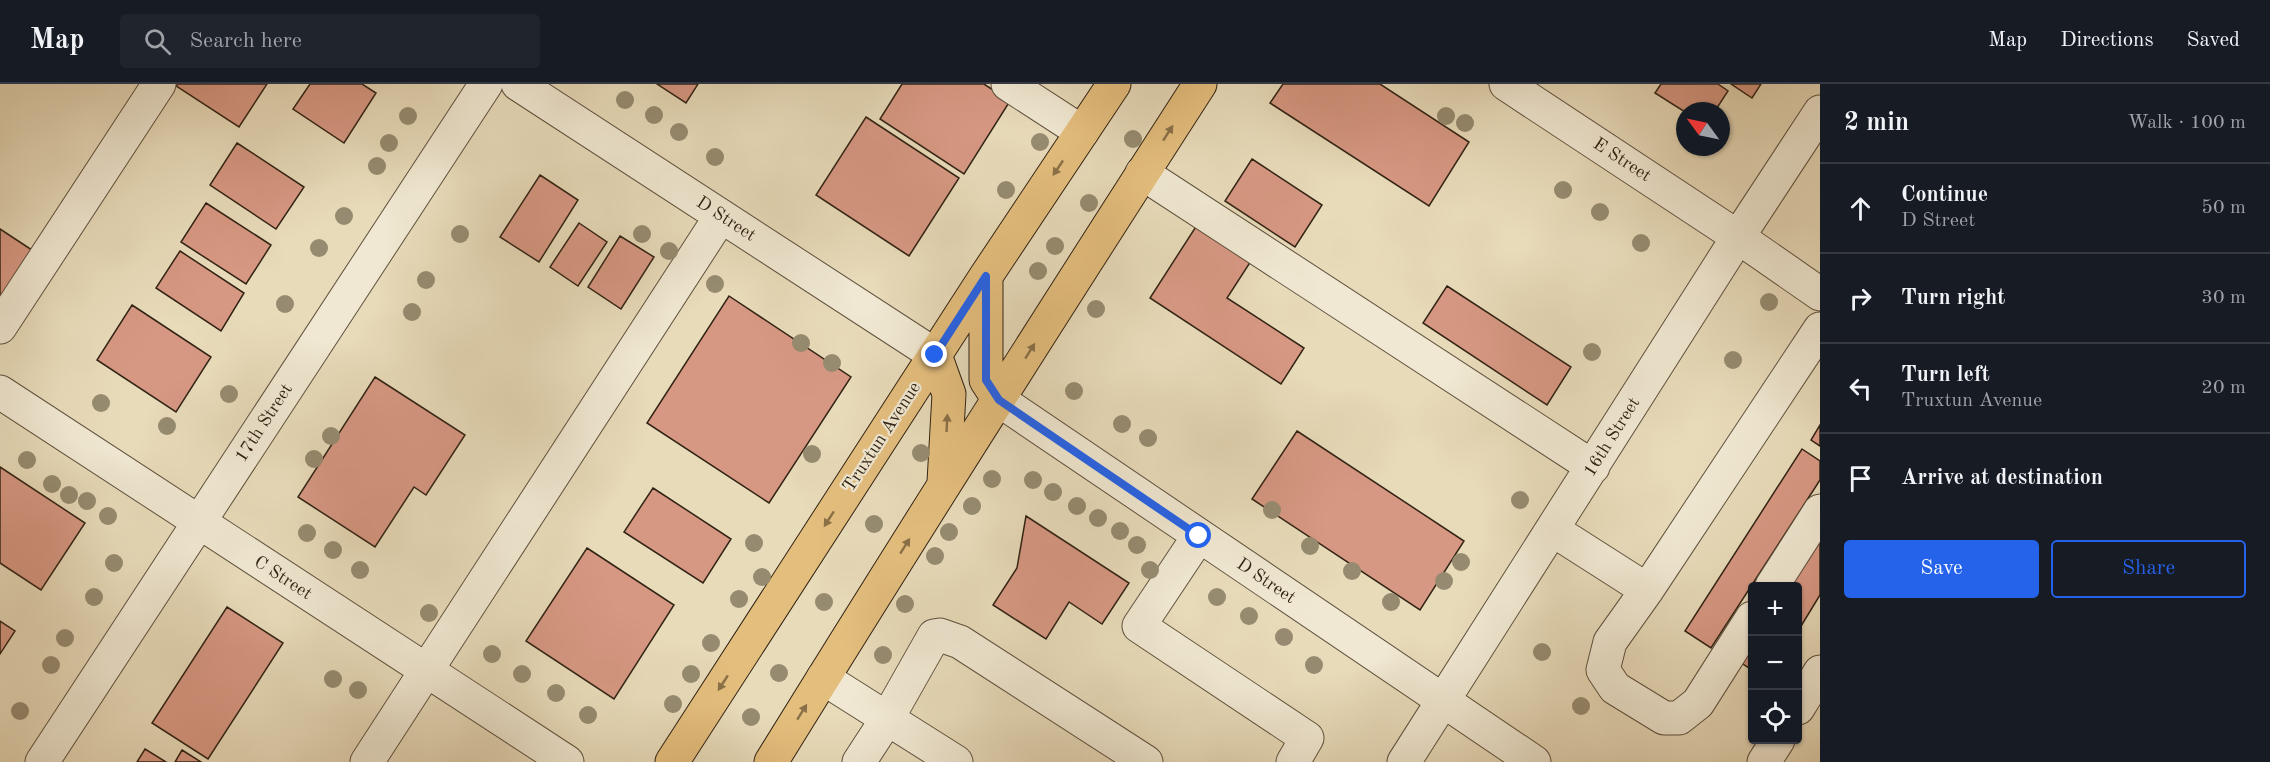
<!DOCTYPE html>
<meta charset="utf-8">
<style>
body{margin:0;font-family:"Old Standard TT",serif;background:#20242c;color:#f1f3f6}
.controls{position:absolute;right:18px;bottom:18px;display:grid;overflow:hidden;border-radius:6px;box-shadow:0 2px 4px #0004}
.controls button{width:54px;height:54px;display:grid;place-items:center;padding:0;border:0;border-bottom:2px solid #363941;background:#171b24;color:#f1f3f6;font:30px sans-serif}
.compass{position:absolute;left:1676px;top:18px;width:54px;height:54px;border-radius:50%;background:#171b24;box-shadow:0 2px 4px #0004;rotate:303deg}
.stop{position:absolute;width:18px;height:18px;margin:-14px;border:4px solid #2563eb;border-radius:50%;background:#fff}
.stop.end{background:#2563eb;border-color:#fff;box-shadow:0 2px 6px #0008}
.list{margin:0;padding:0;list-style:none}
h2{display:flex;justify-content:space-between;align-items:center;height:78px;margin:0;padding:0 24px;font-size:26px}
h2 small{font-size:20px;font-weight:400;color:#9ea1a6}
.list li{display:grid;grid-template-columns:39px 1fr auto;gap:18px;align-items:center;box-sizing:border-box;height:90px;padding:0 24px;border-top:2px solid #363941}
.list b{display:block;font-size:22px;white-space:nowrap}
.list p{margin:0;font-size:20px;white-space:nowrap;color:#9ea1a6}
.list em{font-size:20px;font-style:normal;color:#9ea1a6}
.actions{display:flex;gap:12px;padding:18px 24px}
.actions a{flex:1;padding:14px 0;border:2px solid #2563eb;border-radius:6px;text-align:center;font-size:21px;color:#2563eb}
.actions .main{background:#2563eb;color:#fff}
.icon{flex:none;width:33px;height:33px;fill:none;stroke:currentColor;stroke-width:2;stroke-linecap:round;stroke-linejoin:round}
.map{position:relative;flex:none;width:1820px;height:678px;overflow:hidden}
header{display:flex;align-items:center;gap:36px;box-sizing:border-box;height:84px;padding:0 30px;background:#171b24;border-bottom:2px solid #363941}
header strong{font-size:28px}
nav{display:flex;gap:33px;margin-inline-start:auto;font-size:21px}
.search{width:420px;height:54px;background:#20242c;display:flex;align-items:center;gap:15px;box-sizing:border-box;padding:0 21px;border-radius:6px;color:#9ea1a6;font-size:22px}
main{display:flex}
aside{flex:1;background:#171b24}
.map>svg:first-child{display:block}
.building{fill:#d79883;stroke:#312314;stroke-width:1.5}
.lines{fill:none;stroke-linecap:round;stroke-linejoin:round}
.minor-casing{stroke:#5f513e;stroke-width:35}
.major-casing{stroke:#312314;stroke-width:35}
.minor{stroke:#f0e8d2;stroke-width:33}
.major{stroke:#e4be7d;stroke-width:33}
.tree{fill:#968b70}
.oneway{fill:#8a7048}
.route{stroke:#2563eb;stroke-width:8}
.labels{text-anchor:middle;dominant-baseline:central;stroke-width:4.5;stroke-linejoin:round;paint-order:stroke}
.street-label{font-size:18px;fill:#312314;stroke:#f0e8d2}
</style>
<header>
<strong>Map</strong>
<div class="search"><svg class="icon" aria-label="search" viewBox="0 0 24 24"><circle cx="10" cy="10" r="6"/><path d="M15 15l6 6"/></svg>Search here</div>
<nav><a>Map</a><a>Directions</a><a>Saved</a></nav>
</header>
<main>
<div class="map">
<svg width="1820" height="678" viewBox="0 0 1820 678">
<rect width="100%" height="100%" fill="#e8dbba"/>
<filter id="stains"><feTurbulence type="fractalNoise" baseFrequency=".00333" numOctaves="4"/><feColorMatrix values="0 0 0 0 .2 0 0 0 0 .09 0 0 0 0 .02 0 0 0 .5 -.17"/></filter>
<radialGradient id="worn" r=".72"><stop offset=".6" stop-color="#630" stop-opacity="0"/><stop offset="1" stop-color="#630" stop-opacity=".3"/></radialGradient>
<path class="building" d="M178 0H267L239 43 176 2Z
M310 0H362L376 9 344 59 293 25Z
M657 0H698L686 19Z
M902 0H984L1010 17 964 90 880 35Z
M1283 0H1380L1469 58 1429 122 1270 19Z
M1661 0H1718L1728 7 1715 27 1685 28 1655 9Z
M1731 0H1761L1752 14Z
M866 33 959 94 909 172 816 111Z
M237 59 304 103 276 145 210 101Z
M1252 75 1322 121 1295 163 1225 117Z
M540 91 578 116 539 178 500 153Z
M206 119 271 161 246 200 181 158Z
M579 139 607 158 578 202 550 183Z
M1197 141 1251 177 1227 214 1304 264 1281 300 1150 214Z
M0 145 35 168 0 215Z
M620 152 654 173 621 225 588 203Z
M180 167 244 209 221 247 156 204Z
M1447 202 1571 283 1547 321 1423 239Z
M729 212 851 293 769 419 647 339Z
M132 221 211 273 176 328 97 276Z
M375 293 465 351 426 411 414 403 375 463 298 413Z
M1820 341V362L1811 356Z
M1297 347 1464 457 1420 526 1252 415Z
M1802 365 1820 377V396L1711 564 1685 547Z
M0 383 85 439 41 506 0 479Z
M653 404 731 455 703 499 624 448Z
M1026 432 1129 499 1102 540 1069 518 1046 555 993 521 1017 484Z
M1820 454V511L1798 547V502H1789Z
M587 464 674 521 614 615 526 557Z
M227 523 283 559 208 675 152 639Z
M0 537 15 547 0 570Z
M1752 559V586L1740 578Z
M145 665 166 678H137Z
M182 666 201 678H175Z"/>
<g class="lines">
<g class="minor-casing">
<path id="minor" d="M518 0 935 271
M1008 0 1082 48
M1506 0 1738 153 1820 210
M1142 89 1593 383
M0 243 159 0
M0 308 567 678
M999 316 1534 678
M1553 446 1647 506
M1199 452 1139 542 1307 654 1293 678
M1772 502 1820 427
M1752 534 1698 619 1679 634H1664L1615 604 1603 586 1610 558 1647 506 1820 245
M823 594 956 678
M1798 624 1820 588
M42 678 486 0
M367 678 721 132
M859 678 887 635 934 552 940 551 960 558 1146 678
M1404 678 1738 153 1820 28
M1764 678 1778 656"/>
</g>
<g class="major-casing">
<path id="major" d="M986 192V296L999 316
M935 271 949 310 944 398
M672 678 986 192 1114 0
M771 678C912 450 1055 225 1200 0"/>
</g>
<use href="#minor" class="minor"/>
<use href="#major" class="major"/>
</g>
<g class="tree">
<circle cx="625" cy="16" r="9"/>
<circle cx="654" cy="31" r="9"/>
<circle cx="408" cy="32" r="9"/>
<circle cx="1446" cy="32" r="9"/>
<circle cx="1465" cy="39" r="9"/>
<circle cx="679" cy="48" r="9"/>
<circle cx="1133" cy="55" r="9"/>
<circle cx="1040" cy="58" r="9"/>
<circle cx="389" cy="59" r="9"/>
<circle cx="715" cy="73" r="9"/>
<circle cx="377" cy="82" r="9"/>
<circle cx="1006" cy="106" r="9"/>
<circle cx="1563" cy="106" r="9"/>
<circle cx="1089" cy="119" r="9"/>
<circle cx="1600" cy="128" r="9"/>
<circle cx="344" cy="132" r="9"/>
<circle cx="460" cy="150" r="9"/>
<circle cx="642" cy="150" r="9"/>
<circle cx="1641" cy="159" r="9"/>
<circle cx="1055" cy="162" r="9"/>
<circle cx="319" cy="164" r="9"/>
<circle cx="669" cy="167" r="9"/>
<circle cx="1038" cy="187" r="9"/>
<circle cx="426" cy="196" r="9"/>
<circle cx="715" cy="200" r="9"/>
<circle cx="1769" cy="218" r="9"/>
<circle cx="285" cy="220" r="9"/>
<circle cx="1096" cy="225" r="9"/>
<circle cx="412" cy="228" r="9"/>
<circle cx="801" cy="259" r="9"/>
<circle cx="1592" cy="268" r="9"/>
<circle cx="1733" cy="276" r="9"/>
<circle cx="832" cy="279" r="9"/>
<circle cx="1074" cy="307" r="9"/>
<circle cx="229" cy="310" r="9"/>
<circle cx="101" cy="319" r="9"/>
<circle cx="1122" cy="340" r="9"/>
<circle cx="167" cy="342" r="9"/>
<circle cx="331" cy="352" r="9"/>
<circle cx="1148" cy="354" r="9"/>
<circle cx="921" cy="369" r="9"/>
<circle cx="812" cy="370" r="9"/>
<circle cx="314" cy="375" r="9"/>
<circle cx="27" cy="376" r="9"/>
<circle cx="992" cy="395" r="9"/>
<circle cx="1033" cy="396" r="9"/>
<circle cx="52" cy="400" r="9"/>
<circle cx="1053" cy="408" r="9"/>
<circle cx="69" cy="411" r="9"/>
<circle cx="1520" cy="416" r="9"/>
<circle cx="87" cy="417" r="9"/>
<circle cx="972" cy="422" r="9"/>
<circle cx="1077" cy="422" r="9"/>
<circle cx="1272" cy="426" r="9"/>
<circle cx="108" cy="432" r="9"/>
<circle cx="1098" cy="434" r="9"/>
<circle cx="874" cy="440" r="9"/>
<circle cx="1120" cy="447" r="9"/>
<circle cx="949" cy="448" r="9"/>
<circle cx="307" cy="449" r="9"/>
<circle cx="754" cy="459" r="9"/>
<circle cx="1137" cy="461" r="9"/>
<circle cx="1310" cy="462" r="9"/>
<circle cx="333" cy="466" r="9"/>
<circle cx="935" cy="472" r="9"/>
<circle cx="1461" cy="478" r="9"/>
<circle cx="114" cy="479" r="9"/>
<circle cx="360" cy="486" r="9"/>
<circle cx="1150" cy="486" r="9"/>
<circle cx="1352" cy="487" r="9"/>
<circle cx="762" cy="493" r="9"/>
<circle cx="1444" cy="497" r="9"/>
<circle cx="94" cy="513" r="9"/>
<circle cx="1217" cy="513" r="9"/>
<circle cx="739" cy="515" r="9"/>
<circle cx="824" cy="518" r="9"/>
<circle cx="1391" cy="518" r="9"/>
<circle cx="905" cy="520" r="9"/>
<circle cx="429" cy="529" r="9"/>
<circle cx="1249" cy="532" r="9"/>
<circle cx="1284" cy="553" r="9"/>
<circle cx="65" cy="554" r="9"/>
<circle cx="711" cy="559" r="9"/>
<circle cx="1542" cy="568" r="9"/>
<circle cx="492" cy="570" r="9"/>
<circle cx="883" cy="571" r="9"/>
<circle cx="51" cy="581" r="9"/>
<circle cx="1314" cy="581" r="9"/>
<circle cx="779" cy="589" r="9"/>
<circle cx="522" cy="590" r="9"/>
<circle cx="691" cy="590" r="9"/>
<circle cx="333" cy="595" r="9"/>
<circle cx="358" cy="606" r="9"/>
<circle cx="556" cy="609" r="9"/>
<circle cx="673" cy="620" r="9"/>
<circle cx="1581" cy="622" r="9"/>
<circle cx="20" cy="627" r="9"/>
<circle cx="588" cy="631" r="9"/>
<circle cx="751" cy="633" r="9"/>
</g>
<defs><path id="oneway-solid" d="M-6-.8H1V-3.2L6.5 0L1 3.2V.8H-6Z" transform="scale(1.5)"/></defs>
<g class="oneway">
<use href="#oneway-solid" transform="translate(1168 49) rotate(-57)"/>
<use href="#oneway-solid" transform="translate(1058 84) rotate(124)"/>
<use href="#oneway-solid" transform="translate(1030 267) rotate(-58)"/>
<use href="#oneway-solid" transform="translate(947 339) rotate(-87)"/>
<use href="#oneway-solid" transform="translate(829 435) rotate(123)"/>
<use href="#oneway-solid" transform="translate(905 462) rotate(-58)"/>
<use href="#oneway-solid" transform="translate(723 599) rotate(123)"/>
<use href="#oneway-solid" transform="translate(802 628) rotate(-58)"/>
</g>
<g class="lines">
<path class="route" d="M935 271 986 192V296L999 316 1199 452"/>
</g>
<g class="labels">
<g class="street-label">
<text transform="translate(1622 76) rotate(33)">E Street</text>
<text transform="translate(726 135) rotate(33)">D Street</text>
<text transform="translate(264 339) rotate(-57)">17th Street</text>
<text transform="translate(882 353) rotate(-57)">Truxtun Avenue</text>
<text transform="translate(1612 353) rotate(-58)">16th Street</text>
<text transform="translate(283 494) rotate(33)">C Street</text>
<text transform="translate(1266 497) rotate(34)">D Street</text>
</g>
</g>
<rect width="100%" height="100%" filter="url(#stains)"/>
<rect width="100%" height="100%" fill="url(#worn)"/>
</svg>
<div class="controls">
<button>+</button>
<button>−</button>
<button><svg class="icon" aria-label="locate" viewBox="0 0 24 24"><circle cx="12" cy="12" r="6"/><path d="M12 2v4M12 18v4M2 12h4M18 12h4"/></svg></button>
</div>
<svg class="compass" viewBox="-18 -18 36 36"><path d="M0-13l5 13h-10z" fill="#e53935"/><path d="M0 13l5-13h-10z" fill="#9ea1a6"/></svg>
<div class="stop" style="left:1199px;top:452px"></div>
<div class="stop end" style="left:935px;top:271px"></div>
</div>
<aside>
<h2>2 min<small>Walk · 100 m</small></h2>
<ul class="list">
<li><svg class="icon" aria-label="ahead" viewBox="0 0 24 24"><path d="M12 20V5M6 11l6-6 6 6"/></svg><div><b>Continue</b><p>D Street</p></div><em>50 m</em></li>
<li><svg class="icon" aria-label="right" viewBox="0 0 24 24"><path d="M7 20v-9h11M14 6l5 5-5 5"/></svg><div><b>Turn right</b></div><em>30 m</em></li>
<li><svg class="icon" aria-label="left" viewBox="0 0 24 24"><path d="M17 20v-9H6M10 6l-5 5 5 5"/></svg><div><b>Turn left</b><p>Truxtun Avenue</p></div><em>20 m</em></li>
<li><svg class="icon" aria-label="arrive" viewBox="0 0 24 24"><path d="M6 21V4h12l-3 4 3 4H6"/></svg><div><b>Arrive at destination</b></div></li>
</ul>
<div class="actions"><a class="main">Save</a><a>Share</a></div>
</aside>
</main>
